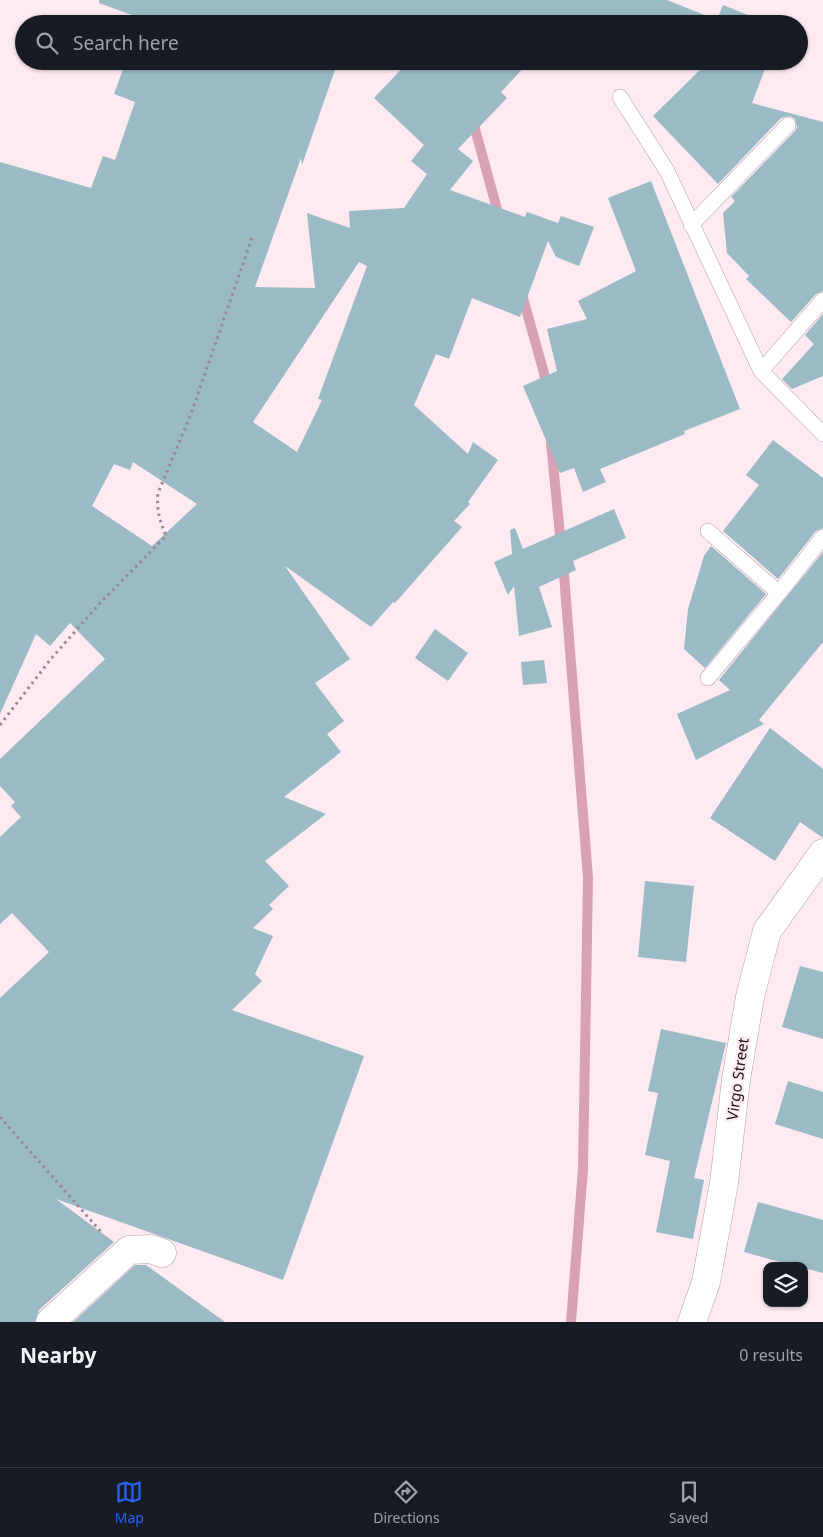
<!DOCTYPE html>
<style>
body{margin:0;font-family:"Noto Sans",sans-serif;background:#20242c;color:#f1f3f6}
.controls{position:absolute;right:15px;bottom:15px;display:grid;overflow:hidden;border-radius:10px;box-shadow:0 1px 4px #0004}
.controls button{width:45px;height:45px;display:grid;place-items:center;padding:0;border:0;border-bottom:1px solid #363941;background:#171b24;color:#f1f3f6;font:25px sans-serif}
.list{margin:0;padding:0;list-style:none}
h2{display:flex;justify-content:space-between;align-items:center;height:65px;margin:0;padding:0 20px;font-size:21px}
h2 small{font-size:16px;font-weight:400;color:#9ea1a6}
.icon{flex:none;width:28px;height:28px;fill:none;stroke:currentColor;stroke-width:2;stroke-linecap:round;stroke-linejoin:round}
.map{position:relative;flex:none;width:823px;height:1322px;overflow:hidden}
.search{position:absolute;background:#171b24;box-shadow:0 1px 4px #0004;left:15px;right:15px;top:15px;height:55px;display:flex;align-items:center;gap:12px;box-sizing:border-box;padding:0 18px;border-radius:28px;color:#9ea1a6;font-size:19px}
.sheet{height:145px;background:#171b24}
nav{display:flex;justify-content:space-around;align-items:center;box-sizing:border-box;height:70px;border-top:1px solid #363941;background:#171b24;font-size:14px;color:#9ea1a6}
nav a{display:grid;justify-items:center;gap:2px}
nav .on{color:#2563eb}
.map>svg:first-child{display:block}
.lines{fill:none;stroke-linecap:round;stroke-linejoin:round}
.stream{stroke:#d9a2b4;stroke-width:10}
.building{fill:#9abac6;fill-rule:evenodd}
.service-casing{stroke:#bb9da6;stroke-width:16}
.minor-casing{stroke:#bb9da6;stroke-width:29}
.path{stroke:#99898e;stroke-width:3;stroke-dasharray:2.5 4;stroke-linecap:butt}
.service{stroke:#fff;stroke-width:15}
.minor{stroke:#fff;stroke-width:28}
.labels{text-anchor:middle;dominant-baseline:central;stroke-width:4.5;stroke-linejoin:round;paint-order:stroke}
.street-label{font-size:15px;fill:#1b1114;stroke:#feeaf0}
</style>
<div class="map">
<svg width="823" height="1322" viewBox="0 0 823 1322">
<rect width="100%" height="100%" fill="#feeaf0"/>
<g class="lines">
<path class="stream" d="M472 118 500 220
M521 291 544 373 546 388
M551 443 561 545
M563 562 588 878 583 1169 571 1322"/>
</g>
<path class="building" d="M99 0H667L717 20 723 5 770 24H156L99 3Z
M126 61H338L302 165 301 158 255 287 315 288 307 213 350 228 349 211 404 208 427 174 411 161 424 145 374 98 409 61H530L501 92 507 98 458 149 473 161 450 190 525 217 527 212 558 223 561 216 594 227 579 266 556 257 548 241 520 317 472 298 449 359 436 354 414 405 468 454 473 442 498 460 468 502 470 504 454 521 462 527 395 603 393 602 371 627 285 566 350 659 315 683 344 721 327 734 341 752 284 797 326 814 265 861 289 886 269 905 273 909 253 928 273 936 255 974 262 981 232 1010 364 1056 283 1280 56 1199 114 1242 39 1310 35 1322H0V998L49 952 12 913 0 924V837L21 817 11 806 15 802 0 786V759L105 659 70 623 50 646 36 634 0 714V162L91 188 103 156 115 160 135 102 114 94ZM359 262 367 266 318 399 322 400 297 452 253 422ZM133 462 197 504 152 546 92 506 114 464 130 470Z
M709 61H768L752 103 823 122V291L816 294 791 322 746 279 749 276 727 253 723 213 735 201 731 197 795 131 797 127 795 119 790 116 781 118 718 184 653 116Z
M651 181 740 409 684 431 685 434 600 469 606 482 583 492 574 468 560 473 523 386 557 371 547 329 587 319 578 301 636 271 608 198Z
M823 314V376L792 389 782 379 814 344 805 335Z
M773 440 823 478V528L816 531 778 579 723 531 759 485 746 475Z
M614 509 626 538 573 561 576 570 539 587 552 627 519 636 514 586 508 595 494 562 512 554 510 530 515 528 523 549Z
M711 546 766 594 705 668 684 649 688 609 704 556Z
M823 552V642L759 720 764 724 696 760 677 714 730 690 719 680Z
M435 629 468 653 448 681 415 658Z
M544 660 547 683 523 685 521 662Z
M770 728 823 769V838L800 822 775 861 710 818Z
M645 881 694 886 686 962 638 957Z
M800 966 823 972V1039L782 1027Z
M661 1029 726 1043 694 1178 704 1180 693 1239 656 1232 670 1161 645 1155 658 1093 648 1091Z
M788 1081 823 1092V1139L775 1124Z
M758 1202 823 1220V1273L804 1268V1266H795L744 1252Z
M135 1265H146L225 1322H73Z"/>
<g class="lines">
<g class="service-casing">
<path id="service" d="M620 97 667 171 761 371 823 434
M691 225 788 125
M761 371 823 300
M708 531 779 593 823 537
M708 678 779 593"/>
</g>
<g class="minor-casing">
<path id="minor" d="M50 1322 129 1250 151 1249 162 1253
M692 1322 706 1282 724 1183 736 1080 750 997 767 931 823 853"/>
</g>
<path class="path" d="M0 725 50 660 101 602 166 536C160 521 156 509 158 493L191 414 252 238
M0 1117 102 1233"/>
<use href="#service" class="service"/>
<use href="#minor" class="minor"/>
</g>
<g class="labels">
<g class="street-label">
<text transform="translate(737 1079) rotate(-82)">Virgo Street</text>
</g>
</g>
</svg>
<div class="controls">
<button><svg class="icon" aria-label="layers" viewBox="0 0 24 24"><path d="M12 4l9 5-9 5-9-5zM3 14l9 5 9-5"/></svg></button>
</div>
<div class="search"><svg class="icon" aria-label="search" viewBox="0 0 24 24"><circle cx="10" cy="10" r="6"/><path d="M15 15l6 6"/></svg>Search here</div>
</div>
<section class="sheet">
<h2>Nearby<small>0 results</small></h2>
<ul class="list">
</ul>
</section>
<nav>
<a class="on"><svg class="icon" aria-label="map" viewBox="0 0 24 24"><path d="M3 6l6-2 6 2 6-2v14l-6 2-6-2-6 2zM9 4v14M15 6v14"/></svg>Map</a>
<a><svg class="icon" aria-label="directions" viewBox="0 0 24 24"><path d="M12 3l9 9-9 9-9-9zM9 14v-3h6M13 9l2 2-2 2"/></svg>Directions</a>
<a><svg class="icon" aria-label="saved" viewBox="0 0 24 24"><path d="M7 4h10v16l-5-4-5 4z"/></svg>Saved</a>
</nav>
